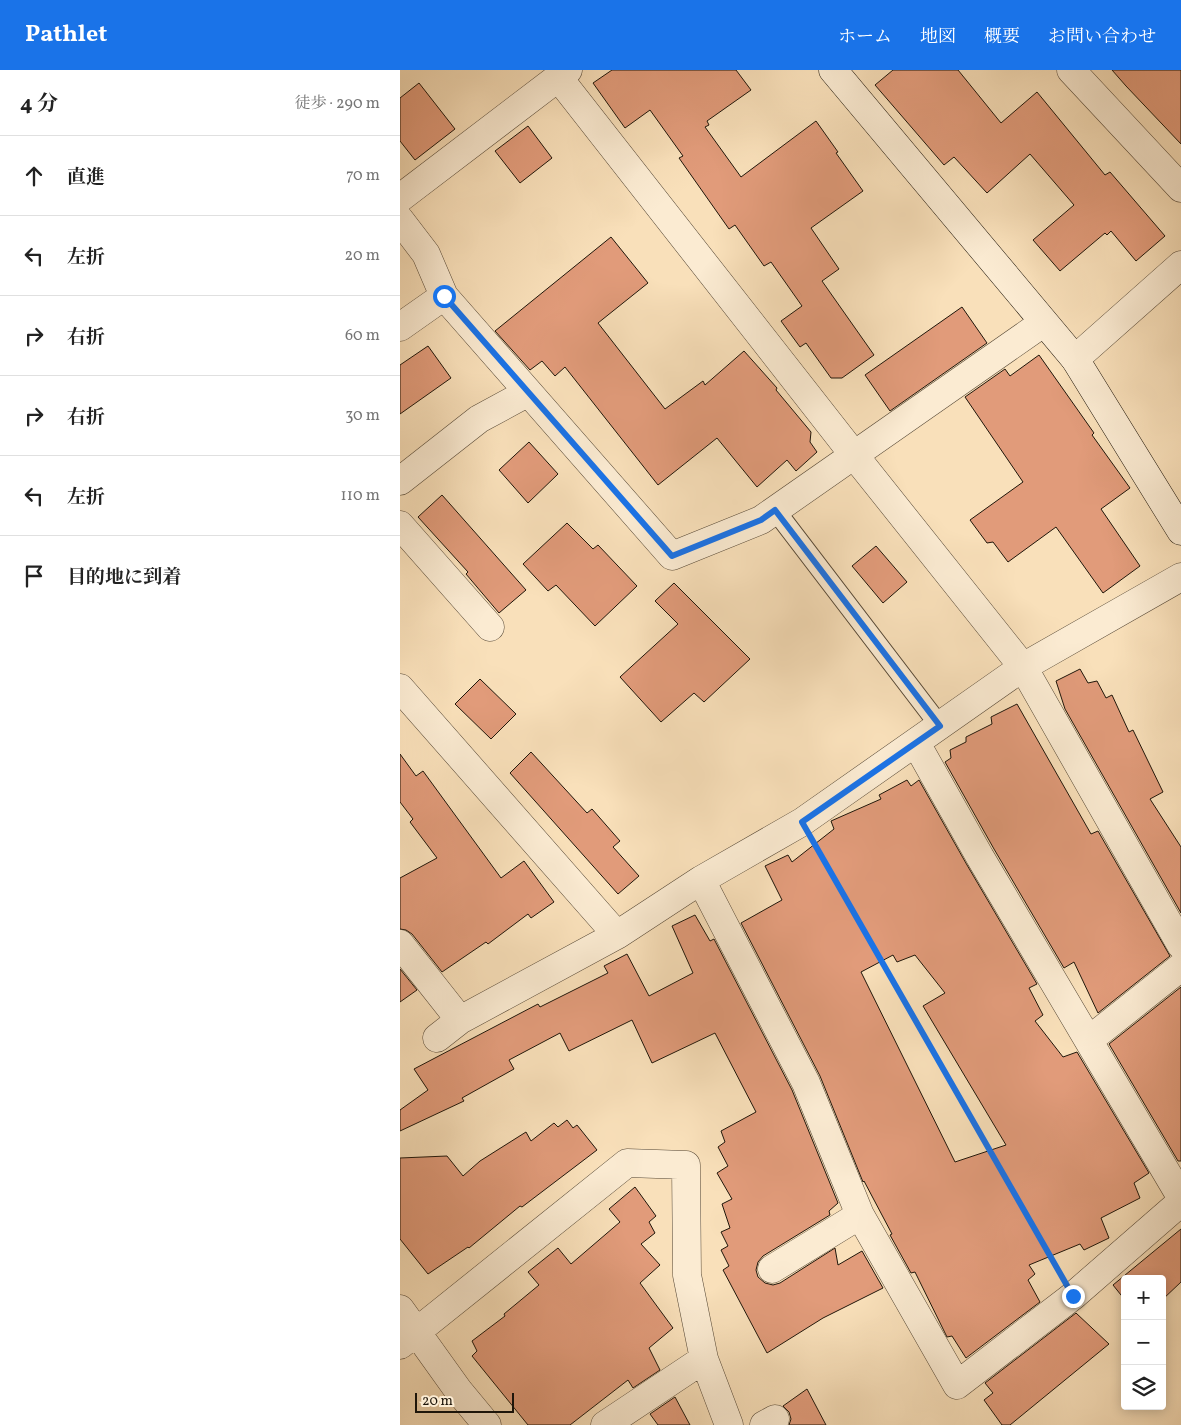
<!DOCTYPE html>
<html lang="ja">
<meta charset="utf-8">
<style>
body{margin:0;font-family:Vollkorn,"Noto Serif JP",serif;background:#f6f6f6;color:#222}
.controls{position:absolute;right:15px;bottom:15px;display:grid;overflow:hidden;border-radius:5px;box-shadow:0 2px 12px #0003}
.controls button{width:45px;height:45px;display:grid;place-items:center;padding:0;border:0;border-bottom:1px solid #e0e0e0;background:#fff;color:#222;font:25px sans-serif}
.scale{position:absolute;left:15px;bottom:12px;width:99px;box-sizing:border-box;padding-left:5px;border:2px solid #1f160a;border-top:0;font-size:14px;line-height:18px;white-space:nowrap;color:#1f160a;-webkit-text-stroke:4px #fbebd2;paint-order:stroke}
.stop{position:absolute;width:15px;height:15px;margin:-11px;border:4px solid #1a73e8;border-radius:50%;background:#fff}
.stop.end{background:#1a73e8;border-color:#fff;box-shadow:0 1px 5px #0008}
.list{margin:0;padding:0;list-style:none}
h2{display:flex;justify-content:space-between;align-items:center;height:65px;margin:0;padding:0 20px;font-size:21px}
h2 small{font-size:16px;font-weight:400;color:#767676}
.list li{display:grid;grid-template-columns:32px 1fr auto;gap:15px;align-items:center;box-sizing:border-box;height:80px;padding:0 20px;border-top:1px solid #e0e0e0}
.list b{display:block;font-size:19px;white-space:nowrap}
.list em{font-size:16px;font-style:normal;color:#767676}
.icon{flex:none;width:28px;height:28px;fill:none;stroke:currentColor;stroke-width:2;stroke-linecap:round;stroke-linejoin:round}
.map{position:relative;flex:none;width:781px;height:1355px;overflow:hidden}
header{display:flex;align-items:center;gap:30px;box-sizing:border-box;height:70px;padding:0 25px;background:#1a73e8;color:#fff}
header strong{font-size:24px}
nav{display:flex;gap:28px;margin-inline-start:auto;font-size:18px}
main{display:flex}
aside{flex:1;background:#fff}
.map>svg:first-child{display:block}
.building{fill:#e19b7a;stroke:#1f160a;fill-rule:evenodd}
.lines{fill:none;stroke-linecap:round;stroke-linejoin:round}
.lane-casing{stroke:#564836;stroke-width:21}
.street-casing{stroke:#564836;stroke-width:29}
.secondary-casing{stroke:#1f160a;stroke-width:29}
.path{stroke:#1f160a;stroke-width:3;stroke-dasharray:1 2.5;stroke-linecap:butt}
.lane{stroke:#fbebd2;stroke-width:19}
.street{stroke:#fbebd2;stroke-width:28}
.secondary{stroke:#fbebd2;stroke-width:28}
.route{stroke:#1a73e8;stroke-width:6}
</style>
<header>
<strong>Pathlet</strong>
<nav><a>ホーム</a><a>地図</a><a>概要</a><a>お問い合わせ</a></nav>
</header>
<main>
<aside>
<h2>4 分<small>徒歩 · 290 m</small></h2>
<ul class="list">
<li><svg class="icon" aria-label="ahead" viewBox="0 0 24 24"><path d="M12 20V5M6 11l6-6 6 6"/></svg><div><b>直進</b></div><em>70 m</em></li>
<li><svg class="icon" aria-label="left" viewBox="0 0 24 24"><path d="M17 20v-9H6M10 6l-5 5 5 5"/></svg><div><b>左折</b></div><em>20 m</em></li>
<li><svg class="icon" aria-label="right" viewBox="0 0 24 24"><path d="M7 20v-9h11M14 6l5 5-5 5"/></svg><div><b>右折</b></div><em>60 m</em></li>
<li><svg class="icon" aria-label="right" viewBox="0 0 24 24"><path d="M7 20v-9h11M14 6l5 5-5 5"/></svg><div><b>右折</b></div><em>30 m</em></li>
<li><svg class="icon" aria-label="left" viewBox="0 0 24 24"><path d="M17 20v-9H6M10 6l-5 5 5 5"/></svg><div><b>左折</b></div><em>110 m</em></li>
<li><svg class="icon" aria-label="arrive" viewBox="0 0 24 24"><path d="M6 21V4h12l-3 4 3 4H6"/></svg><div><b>目的地に到着</b></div></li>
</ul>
</aside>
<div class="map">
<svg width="781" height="1355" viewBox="0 0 781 1355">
<rect width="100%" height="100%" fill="#f9e0ba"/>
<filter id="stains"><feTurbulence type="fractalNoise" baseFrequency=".004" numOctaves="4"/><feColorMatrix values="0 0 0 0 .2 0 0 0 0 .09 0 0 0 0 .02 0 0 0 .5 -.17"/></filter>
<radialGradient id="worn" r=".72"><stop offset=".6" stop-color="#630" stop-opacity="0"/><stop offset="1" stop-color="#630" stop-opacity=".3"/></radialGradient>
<path class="building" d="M212 0H336L351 20 307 51 309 55 305 57 341 107 416 51 438 82 436 83 463 121 411 158 439 199 422 211 474 285 442 308H431L406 273 400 277 381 251 402 236 371 192 364 196 335 155 329 159 279 88 283 86 250 40 225 58 193 13Z
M493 0H558L601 53 637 22 705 105 710 102 765 166 736 191 711 161 707 165 705 163 660 201 633 170 674 135 630 84 587 123 554 87 544 95 475 15Z
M712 0H781V74L726 16Z
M19 13 55 59 15 90 0 71V28Z
M128 56 152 88 120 113 95 81Z
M211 167 248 213 198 253 265 339 303 311 305 315 344 281 377 318 376 320 411 362 410 372 417 382 396 401 387 390 357 417 317 368 258 415 165 297 155 306 142 291 130 300 95 261Z
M562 237 587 273 490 341 465 305Z
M28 276 51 308 0 344V295Z
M639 285 694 363 692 365 730 418 701 439 740 496 703 523 656 457 608 492 593 472 587 473 570 450 623 412 565 327 605 299 610 306Z
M129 372 158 404 128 433 99 400Z
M42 425 126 520 99 543 66 504 68 502 18 447Z
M167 453 193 479 198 475 237 516 195 556 156 515 148 521 123 494Z
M476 476 507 512 483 533 452 496Z
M274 513 350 589 304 632 294 623 261 652 220 607 278 554 255 531Z
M680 599 688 613 697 611 706 628 712 625 729 662 733 660 763 722 750 729 781 777V843L665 639 656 611Z
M80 609 116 644 91 669 55 634Z
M617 634 691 764 698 761 770 886 698 943 674 892 664 898 594 779 545 692 551 688 550 680 566 672V667L592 654 591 647Z
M131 682 187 743 192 739 220 771 213 777 239 806 218 824 110 703Z
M0 684 16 706 23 701 101 808 124 791 154 832 131 848 128 844 88 874 86 872 42 902 12 864 6 860 0 859V808L37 788 10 752 13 749 0 732Z
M507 710 511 716 519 710 567 795 637 914 629 918 643 945 635 951 663 987 677 982 749 1103 734 1113 740 1128 701 1148 709 1168 684 1180 680 1174 629 1195 635 1204 628 1210 640 1232 566 1288 552 1266 547 1267 515 1202 511 1203 490 1165 492 1164 464 1111 463 1112 420 1006 341 853 382 830 365 796 388 785 392 792 434 759 431 751 481 729 479 725ZM493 885 497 892 515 885 545 923 523 936 606 1075 555 1092 461 902Z
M295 845 310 871 314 869 392 1020 438 1133 429 1141 430 1145 363 1186 358 1192 356 1200 358 1207 365 1213 373 1215 380 1213 435 1178 438 1195 462 1181 483 1218 423 1248 367 1283 323 1200 329 1196 321 1180 328 1176 321 1162 330 1158 322 1134 332 1129 317 1103 328 1096 318 1077 325 1072 321 1061 356 1042 315 963 252 993 232 950 169 981 160 963 109 990 114 999 62 1028 64 1031 0 1061V1040L28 1020 14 999 138 934 140 937 208 903 204 896 227 884 249 926 293 903 272 856Z
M0 899 17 920 0 932Z
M781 917V1091H778L709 974Z
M167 1050 173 1058 177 1055 197 1080 122 1137 120 1136 69 1178 68 1177 28 1204 0 1169V1088L47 1086 63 1106 80 1091 126 1062 131 1071 154 1053 158 1057Z
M235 1117 256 1146 249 1152 255 1163 241 1174 260 1195 240 1213 273 1258 249 1278 260 1300 233 1318 228 1310 170 1355H128L72 1286 77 1281 72 1271 105 1246 104 1244 139 1215 128 1202 158 1178 171 1194 220 1152 209 1139Z
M781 1159V1212L762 1230V1209H725V1230L713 1215Z
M676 1243 709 1274 610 1355H602L584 1330 593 1323 585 1313Z
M407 1319 426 1355H389L391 1349 389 1342 383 1336Z
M275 1327 290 1355H258L250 1344Z"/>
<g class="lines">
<g class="lane-casing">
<path id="lane" d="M375 440 540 656"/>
</g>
<g class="street-casing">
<path id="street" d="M671 0 781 118
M158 7 454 385 623 597 781 875
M0 128 168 0
M0 150 26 184 44 226 272 486 361 450 643 253
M0 257 44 226
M675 289 781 195
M0 411 79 349 127 323
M0 455 90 557
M781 507 623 597 402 752 301 810 406 1013 460 1145 557 1315 673 1226 781 1132
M0 618 217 865
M516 673 580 787 781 1127
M0 874 60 950 217 865 301 810
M37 968 60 950
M689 970 781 897
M372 1199 460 1145
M0 1239 58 1320 87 1355
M0 1275 227 1093 286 1095 287 1205 304 1289 329 1355
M205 1355 304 1289
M364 1355 375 1349"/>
</g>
<g class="secondary-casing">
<path id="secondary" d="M433 0 675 289 781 461"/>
</g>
<path class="path" d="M417 777 658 1200"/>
<use href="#lane" class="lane"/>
<use href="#street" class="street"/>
<use href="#secondary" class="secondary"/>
</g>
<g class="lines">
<path class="route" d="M44 226 272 486 361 450 375 440 540 656 402 752 673 1226"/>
</g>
<rect width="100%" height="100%" filter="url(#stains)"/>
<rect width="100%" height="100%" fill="url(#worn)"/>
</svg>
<div class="controls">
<button>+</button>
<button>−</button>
<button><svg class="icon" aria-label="layers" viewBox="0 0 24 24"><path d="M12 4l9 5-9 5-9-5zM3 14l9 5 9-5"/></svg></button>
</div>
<div class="scale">20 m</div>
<div class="stop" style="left:44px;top:226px"></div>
<div class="stop end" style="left:673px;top:1226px"></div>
</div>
</main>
